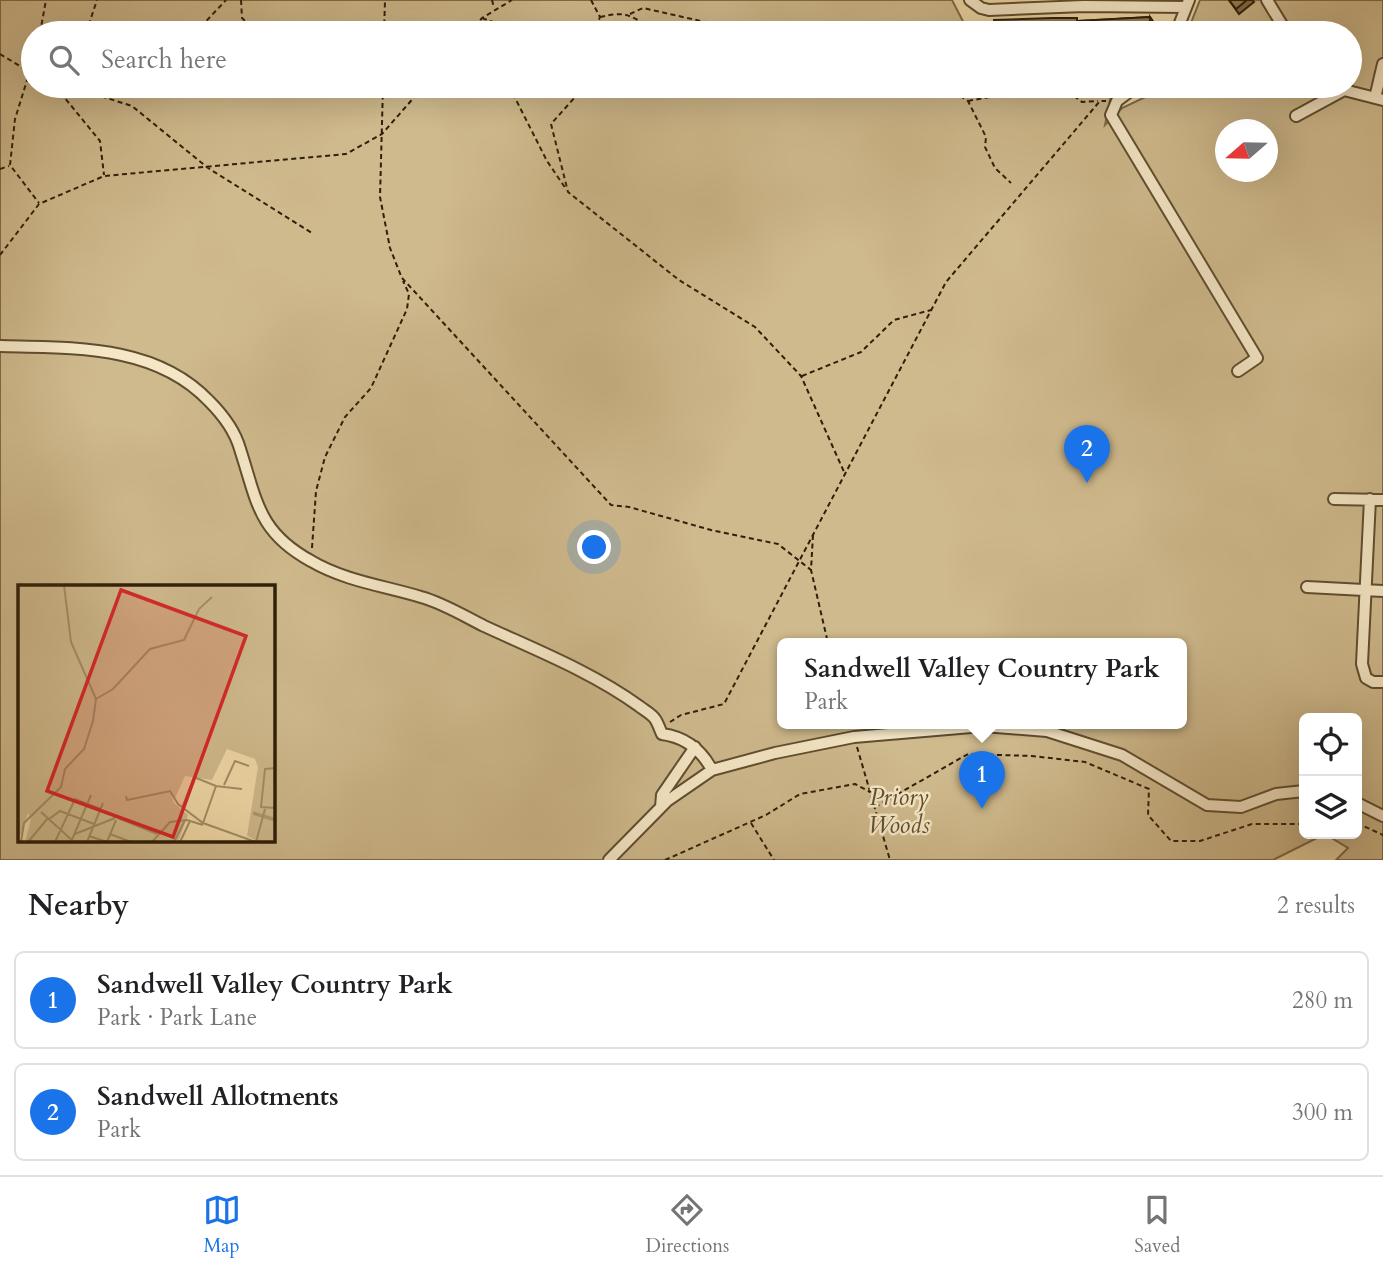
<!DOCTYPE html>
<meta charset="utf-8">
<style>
body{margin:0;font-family:Cardo,serif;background:#f6f6f6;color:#202124}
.controls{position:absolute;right:21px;bottom:21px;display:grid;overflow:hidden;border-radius:10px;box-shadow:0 7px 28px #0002}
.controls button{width:63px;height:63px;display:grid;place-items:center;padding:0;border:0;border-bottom:2px solid #e0e0e0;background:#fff;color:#202124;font:35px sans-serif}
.compass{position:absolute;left:1215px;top:119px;width:63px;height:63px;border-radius:50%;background:#fff;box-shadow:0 7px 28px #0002;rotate:250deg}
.you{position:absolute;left:595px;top:548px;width:24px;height:24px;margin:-18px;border:5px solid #fff;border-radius:50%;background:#1a73e8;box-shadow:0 0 0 10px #1a73e833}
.badge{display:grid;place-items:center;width:46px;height:46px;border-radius:50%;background:#1a73e8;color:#fff;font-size:23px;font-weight:700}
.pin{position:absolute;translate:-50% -58px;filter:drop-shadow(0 2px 4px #0008)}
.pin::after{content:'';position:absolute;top:37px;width:24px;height:21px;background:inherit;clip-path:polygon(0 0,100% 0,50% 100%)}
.popup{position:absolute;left:777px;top:638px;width:410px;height:91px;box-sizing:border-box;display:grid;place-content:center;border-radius:10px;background:#fff;filter:drop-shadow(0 2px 5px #0005);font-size:23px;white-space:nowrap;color:#757577}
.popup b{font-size:26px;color:#202124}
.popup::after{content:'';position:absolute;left:50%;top:100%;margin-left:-14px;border:14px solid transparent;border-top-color:#fff}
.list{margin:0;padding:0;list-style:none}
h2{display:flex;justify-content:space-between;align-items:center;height:91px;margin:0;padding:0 28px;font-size:30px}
h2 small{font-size:23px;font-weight:400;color:#757577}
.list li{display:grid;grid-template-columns:46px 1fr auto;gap:21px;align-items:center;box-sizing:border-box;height:98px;margin:0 14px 14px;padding:0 14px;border:2px solid #e0e0e0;border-radius:10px}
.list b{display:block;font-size:26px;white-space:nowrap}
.list p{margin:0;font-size:23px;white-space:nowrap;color:#757577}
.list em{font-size:23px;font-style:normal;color:#757577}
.icon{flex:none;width:38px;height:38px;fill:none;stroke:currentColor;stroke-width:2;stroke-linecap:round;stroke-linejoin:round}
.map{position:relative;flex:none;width:1383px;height:860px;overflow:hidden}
.search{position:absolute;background:#fff;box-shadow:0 7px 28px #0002;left:21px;right:21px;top:21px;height:77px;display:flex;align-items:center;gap:18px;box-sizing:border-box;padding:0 24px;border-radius:38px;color:#757577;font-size:26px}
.sheet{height:315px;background:#fff}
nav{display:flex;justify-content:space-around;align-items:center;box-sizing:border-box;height:98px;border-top:2px solid #e0e0e0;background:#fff;font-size:19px;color:#757577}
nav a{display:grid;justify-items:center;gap:4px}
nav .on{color:#1a73e8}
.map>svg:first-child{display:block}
.green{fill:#cfba8d;stroke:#7f6c4a;stroke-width:2;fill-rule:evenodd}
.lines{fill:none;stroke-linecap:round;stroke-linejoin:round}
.minor-casing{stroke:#5f4e30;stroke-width:14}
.path{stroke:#2f1f08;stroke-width:2;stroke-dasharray:5 3.5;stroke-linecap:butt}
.minor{stroke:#f5e7c6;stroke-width:10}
.wall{fill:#7e6e4e;stroke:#2f1f08;stroke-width:2}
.shaded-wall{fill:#675a40;stroke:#2f1f08;stroke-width:2}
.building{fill:#93805b;stroke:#2f1f08;stroke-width:2}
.labels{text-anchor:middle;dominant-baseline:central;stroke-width:5;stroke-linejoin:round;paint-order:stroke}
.park-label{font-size:24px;font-style:italic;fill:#5f4e30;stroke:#f5e7c6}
.inset-river{fill:none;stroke:#ae9a72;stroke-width:3.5}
.inset-road{fill:none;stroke:#a38f68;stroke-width:2}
.view{fill:#d62828;fill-opacity:0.15;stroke:#d62828;stroke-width:3.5}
.inset-edge{fill:none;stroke:#2f1f08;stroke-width:3.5}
</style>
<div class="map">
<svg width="1383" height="860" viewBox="0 0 1383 860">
<rect width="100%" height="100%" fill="#f0daa8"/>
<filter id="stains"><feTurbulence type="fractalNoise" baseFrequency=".00286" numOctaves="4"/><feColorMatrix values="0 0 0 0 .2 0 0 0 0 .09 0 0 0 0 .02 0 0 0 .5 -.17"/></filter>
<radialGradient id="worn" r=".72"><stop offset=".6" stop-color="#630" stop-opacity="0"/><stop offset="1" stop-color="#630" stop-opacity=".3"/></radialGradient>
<path class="green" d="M0 0H952L969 33H33V86H1117L1112 90 1105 125 1122 108 1154 93 1159 86H1350V33H1187L1200 0H1383V860H1336L1348 848 1325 834H1357V718H1304V834L1321 836 1273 860H0ZM1226 130H1268V172H1226ZM19 587H273V841H19ZM782 643H1182V723H782Z"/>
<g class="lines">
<g class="minor-casing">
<path id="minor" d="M970 0 981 8 989 10 1084 6 1186 7
M1267 0 1287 33
M1176 33 1189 0
M1137 86 1117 101 1111 115 1257 358 1238 371
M1339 87 1344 90 1383 100
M1375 98 1383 64
M1296 116 1344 90
M0 346C72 348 155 344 209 401 222 414 235 431 240 449 257 501 258 532 311 561 345 581 385 586 421 597 443 603 464 616 484 626 536 650 592 672 639 706 644 710 652 714 655 719 658 723 660 730 662 734 685 737 701 749 712 770
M1334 499 1383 500
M1370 499 1362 664 1366 678 1373 682H1383
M1307 587 1383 591
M1357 803 1383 816
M661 807 662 795 695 747
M609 860 667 801 712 770 775 753 854 737 983 726 1047 731 1122 755 1207 805 1241 807 1276 794 1304 791"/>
</g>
<path class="path" d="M241 0 242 18 257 33
M492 0 494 8
M591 0 600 17 594 33
M630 14 643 8 754 33
M600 17C622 12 627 13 646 25L648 33
M482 18 521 32 549 33
M496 23 497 33
M40 33 46 0
M86 33 97 0
M195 33 226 0
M384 33 385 0
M469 33 482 18 512 0
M0 54 33 74
M33 61 15 119 10 165 39 203
M55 86 100 141 104 175
M69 86 132 106 208 168 312 233
M383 86 380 197 390 248 401 276
M509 86 547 161 566 189
M585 86 551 124 568 192 679 280 755 327 801 376 845 474
M946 86 968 101 986 137 985 147 995 168 1011 183
M968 101 1001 95 1018 88 1031 96 1073 95 1082 102 1098 101
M0 169 9 166
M0 255 39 204 104 176 346 154 382 134 424 86
M402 278 611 505 629 507 711 530 778 544 811 570
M802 376 861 352 894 320 931 310
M813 535 811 570 828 643
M312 548 316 491 325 457 345 417 371 388 407 309 409 294 403 281
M670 722 681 715 724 704 946 282 1100 101H1106
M857 747 890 860
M875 807 968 754 1032 756 1085 762 1149 789 1148 815 1171 841H1200L1252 824H1304
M751 823 774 860
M1357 823 1383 835
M665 860 766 815 800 794 855 784 870 792"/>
<use href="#minor" class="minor"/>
</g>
<path class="wall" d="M1229 0H1252L1254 2 1239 14Z
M1150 17 1154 23 1155 33H996L994 31 1079 21Z"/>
<path class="shaded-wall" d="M1150 17 1154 23 1155 33 1150 29Z"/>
<path class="building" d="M1229 0H1247L1236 9Z
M1150 17V29L1089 32 1088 29 994 31V20L1052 18H1077V21Z"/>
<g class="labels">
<g class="park-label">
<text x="899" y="797">Priory<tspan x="899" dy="28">Woods</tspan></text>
</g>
</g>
<g transform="translate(18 585)">
<rect width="257" height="257" fill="#f0daa8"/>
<path d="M0 0H257V257H241L229 251 240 182 237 174 209 164 194 195 167 191 157 213 152 206 156 218 170 230 160 257H7L13 234 10 228 0 257Z" fill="#cfba8d"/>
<path class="inset-river" d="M235 228 258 235"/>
<path class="inset-road" d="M78 114 95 104 132 64 166 55 181 24 194 12M258 183 247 184 243 222 258 223M206 200 217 176 231 181M108 211 109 215 152 206 160 219 185 238 238 257M164 223 176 192 198 201M23 227 56 257M100 233 139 249M31 234 42 226 76 239M185 238 198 201 224 204M57 249 97 233M92 249 113 257M71 251 89 257 98 235M3 257 6 238 43 202 47 184 66 164 75 136 78 114 53 57 46 0M10 257 30 233M37 257 57 214 83 224M53 257 73 210M69 257 85 218M134 257 152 237 169 235 185 240M156 257 167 235M162 257 172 236M238 257 247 224"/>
<path class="view" d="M103 5 228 51 155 252 29 206Z"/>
<rect width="257" height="257" class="inset-edge"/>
</g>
<rect width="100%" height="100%" filter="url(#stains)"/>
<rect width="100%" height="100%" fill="url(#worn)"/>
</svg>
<div class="controls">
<button><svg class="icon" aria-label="locate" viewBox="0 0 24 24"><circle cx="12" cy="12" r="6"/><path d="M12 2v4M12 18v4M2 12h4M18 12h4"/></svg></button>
<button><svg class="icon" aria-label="layers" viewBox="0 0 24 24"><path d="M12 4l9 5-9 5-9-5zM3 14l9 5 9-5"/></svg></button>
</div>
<svg class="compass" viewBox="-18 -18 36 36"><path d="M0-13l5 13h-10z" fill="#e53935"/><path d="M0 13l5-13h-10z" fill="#757577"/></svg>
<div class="you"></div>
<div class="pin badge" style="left:982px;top:809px">1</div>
<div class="popup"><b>Sandwell Valley Country Park</b>Park</div>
<div class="pin badge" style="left:1087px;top:483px">2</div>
<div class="search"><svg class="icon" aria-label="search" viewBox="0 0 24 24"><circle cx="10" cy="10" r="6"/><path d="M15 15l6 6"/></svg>Search here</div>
</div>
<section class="sheet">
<h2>Nearby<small>2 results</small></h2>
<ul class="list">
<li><span class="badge">1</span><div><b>Sandwell Valley Country Park</b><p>Park · Park Lane</p></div><em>280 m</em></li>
<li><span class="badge">2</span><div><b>Sandwell Allotments</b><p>Park</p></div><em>300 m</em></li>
</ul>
</section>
<nav>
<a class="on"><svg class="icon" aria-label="map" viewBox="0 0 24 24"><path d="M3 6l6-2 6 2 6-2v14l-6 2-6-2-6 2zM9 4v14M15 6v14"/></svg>Map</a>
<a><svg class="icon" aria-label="directions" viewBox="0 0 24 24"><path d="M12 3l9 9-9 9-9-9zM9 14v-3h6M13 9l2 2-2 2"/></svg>Directions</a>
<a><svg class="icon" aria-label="saved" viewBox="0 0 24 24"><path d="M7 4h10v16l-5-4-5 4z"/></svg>Saved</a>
</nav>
